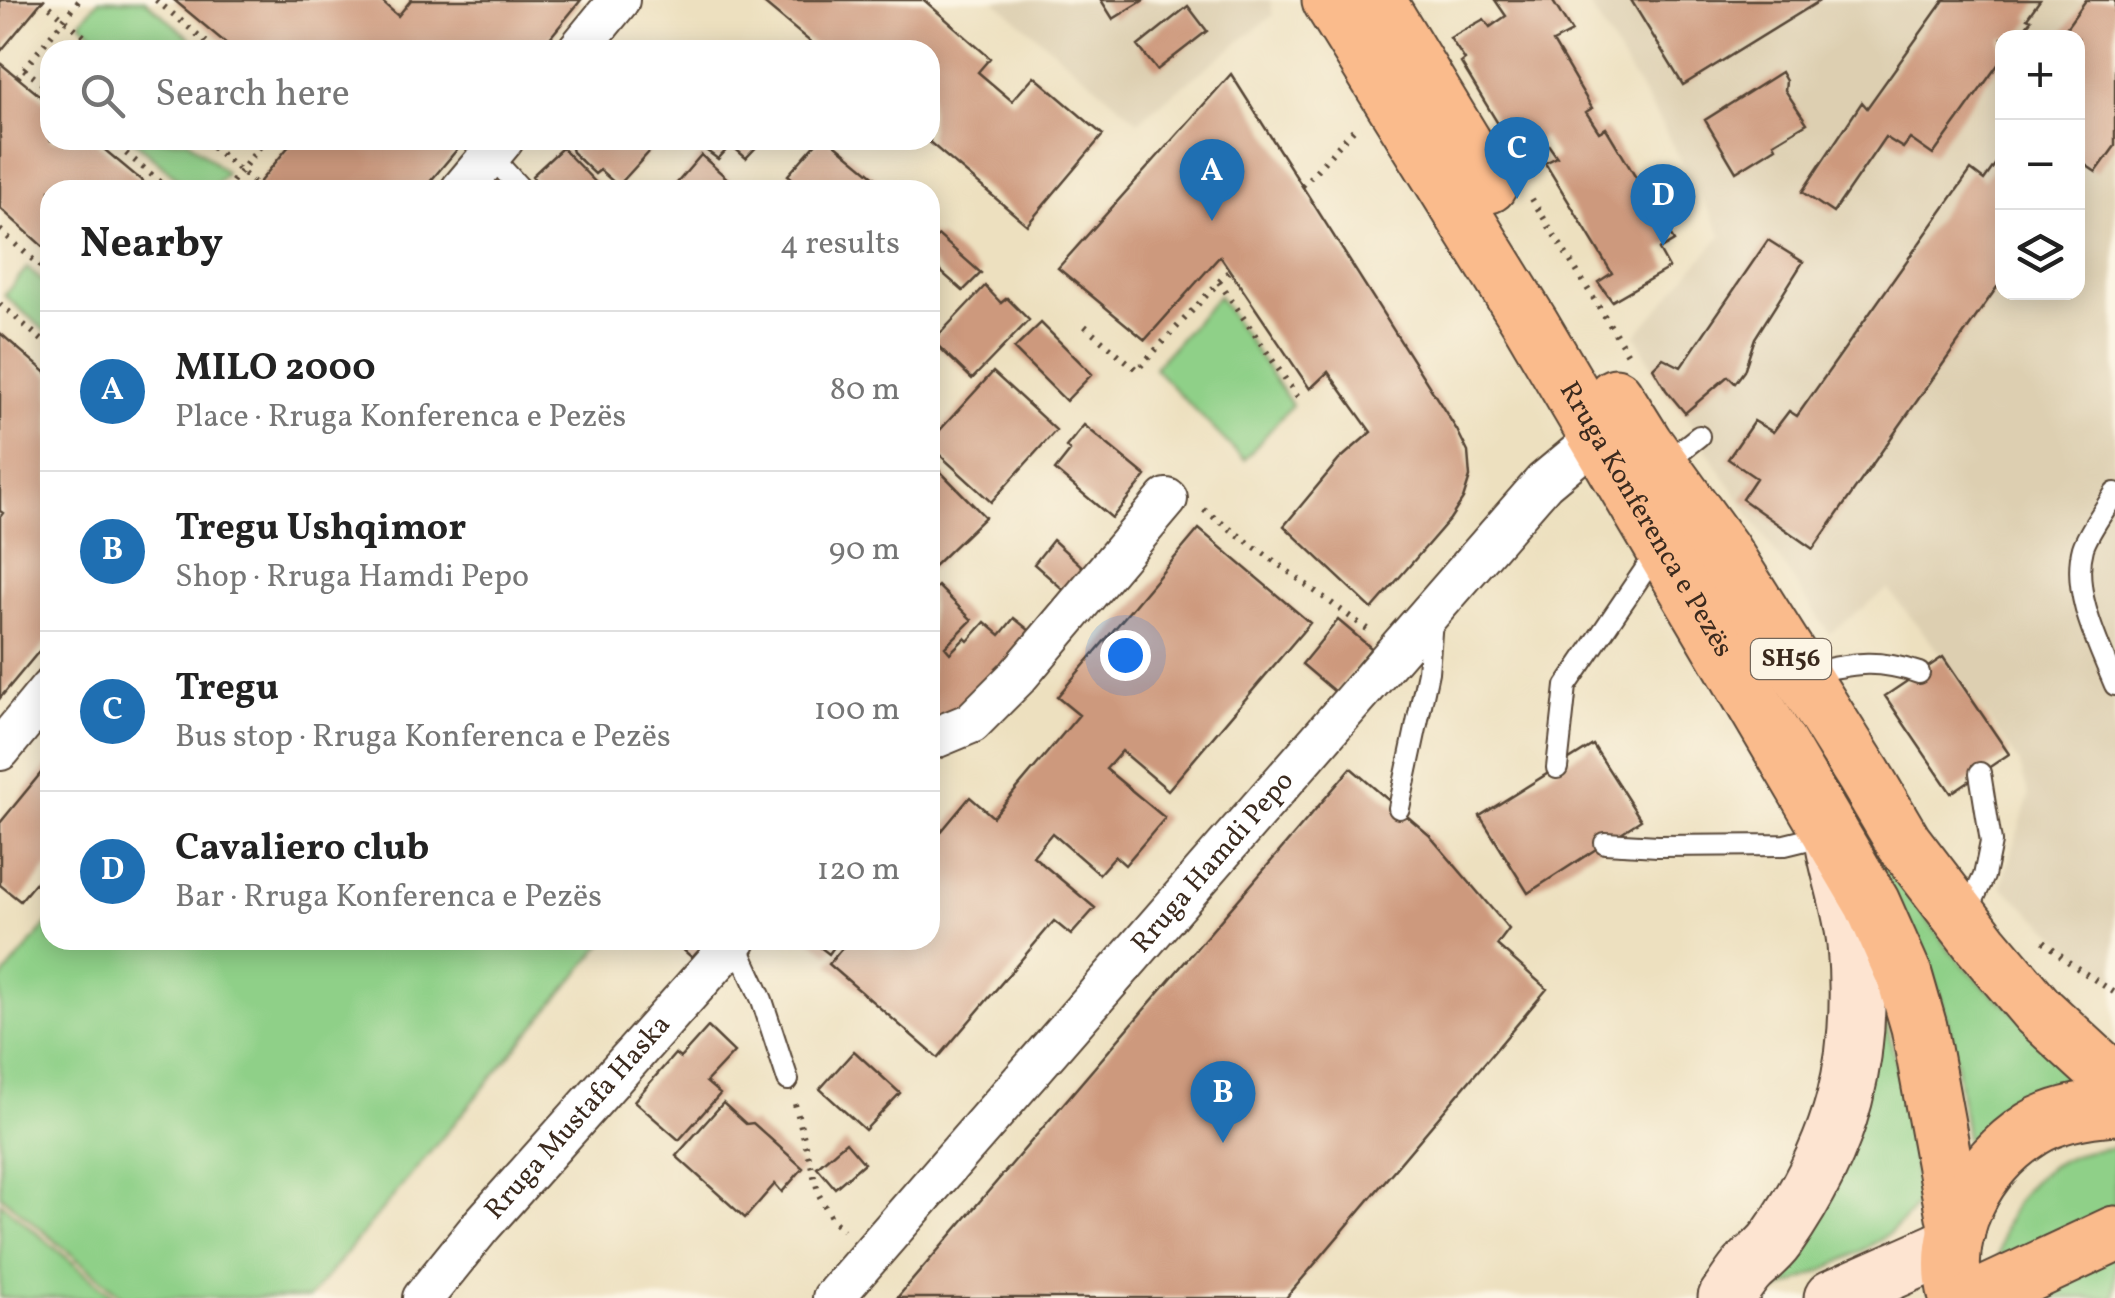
<!DOCTYPE html>
<meta charset="utf-8">
<style>
body{margin:0;font-family:Vollkorn,serif;background:#f2f2f2;color:#222}
.controls{position:absolute;right:30px;top:30px;display:grid;overflow:hidden;border-radius:20px;box-shadow:0 5px 25px #0003}
.controls button{width:90px;height:90px;display:grid;place-items:center;padding:0;border:0;border-bottom:2px solid #e0e0e0;background:#fff;color:#222;font:50px sans-serif}
.you{position:absolute;left:1125px;top:655px;width:35px;height:35px;margin:-25px;border:8px solid #fff;border-radius:50%;background:#1a73e8;box-shadow:0 0 0 15px #1a73e833}
.badge{display:grid;place-items:center;width:65px;height:65px;border-radius:50%;background:#1f6fb2;color:#fff;font-size:32px;font-weight:700}
.pin{position:absolute;translate:-50% -82px;filter:drop-shadow(0 2px 5px #0008)}
.pin::after{content:'';position:absolute;top:52px;width:35px;height:30px;background:inherit;clip-path:polygon(0 0,100% 0,50% 100%)}
.list{margin:0;padding:0;list-style:none}
h2{display:flex;justify-content:space-between;align-items:center;height:130px;margin:0;padding:0 40px;font-size:42px}
h2 small{font-size:32px;font-weight:400;color:#767676}
.list li{display:grid;grid-template-columns:65px 1fr auto;gap:30px;align-items:center;box-sizing:border-box;height:160px;padding:0 40px;border-top:2px solid #e0e0e0}
.list b{display:block;font-size:38px;white-space:nowrap}
.list p{margin:0;font-size:32px;white-space:nowrap;color:#767676}
.list em{font-size:32px;font-style:normal;color:#767676}
.icon{flex:none;width:55px;height:55px;fill:none;stroke:currentColor;stroke-width:2;stroke-linecap:round;stroke-linejoin:round}
.map{position:relative;flex:none;width:2115px;height:1298px;overflow:hidden}
.search{position:absolute;background:#fff;box-shadow:0 5px 25px #0003;left:40px;top:40px;width:900px;height:110px;display:flex;align-items:center;gap:25px;box-sizing:border-box;padding:0 35px;border-radius:30px;color:#767676;font-size:38px}
.panel{position:absolute;background:#fff;box-shadow:0 5px 25px #0003;left:40px;top:180px;width:900px;height:770px;border-radius:30px}
.map>svg:first-child{display:block}
.built{fill:#ddcfb1;fill-rule:evenodd}
.green{fill:#8fd088;stroke:#657d53;stroke-width:2.5}
.building{fill:#cd997d}
.lines{fill:none;stroke-linecap:round;stroke-linejoin:round}
.service-casing{stroke:#564536;stroke-width:24}
.minor-casing{stroke:#564536;stroke-width:44}
.secondary-casing{stroke:#564536;stroke-width:59}
.primary-casing{stroke:#564536;stroke-width:59}
.trunk-casing{stroke:#564536;stroke-width:59}
.path{stroke:#564536;stroke-width:6;stroke-dasharray:2.5 8;stroke-linecap:butt}
.service{stroke:#fff;stroke-width:20}
.minor{stroke:#fff;stroke-width:40}
.secondary{stroke:#fde4d1;stroke-width:55}
.primary{stroke:#fabb8c;stroke-width:55}
.trunk{stroke:#fabb8c;stroke-width:55}
.labels{text-anchor:middle;dominant-baseline:central;stroke-width:8;stroke-linejoin:round;paint-order:stroke}
.shield{fill:#fcf5e5;stroke:#75675a;stroke-width:2.5}
.shield-label{font-size:25px;font-weight:bold;fill:#3b2a1e}
.street-label{font-size:28px;fill:#3b2a1e;stroke:#fcf5e5}
</style>
<div class="map">
<svg width="2115" height="1298" viewBox="0 0 2115 1298">
<rect width="100%" height="100%" fill="#fcf5e5"/>
<filter id="ink" filterUnits="userSpaceOnUse"><feTurbulence type="fractalNoise" baseFrequency=".01" numOctaves="2"/><feDisplacementMap in="SourceGraphic" scale="20" xChannelSelector="R" yChannelSelector="G"/><feConvolveMatrix kernelMatrix="1 2 1 2 8 2 1 2 1" color-interpolation-filters="sRGB"/></filter>
<filter id="wash" filterUnits="userSpaceOnUse"><feTurbulence type="fractalNoise" baseFrequency=".0048" numOctaves="4" result="noise"/><feDisplacementMap in="SourceGraphic" scale="40" xChannelSelector="R" yChannelSelector="G"/><feGaussianBlur stdDeviation="2.25" result="paint"/><feColorMatrix in="noise" values="0 0 0 0 0 0 0 0 0 0 0 0 0 0 0 0 0 1.4 0 .05"/><feComposite in="paint" operator="in"/></filter>
<g filter="url(#wash)">
<rect width="100%" height="100%" fill="#ede0bf"/>
<path class="built" d="M994 0H1270L1273 15 1138 121Z
M1586 0H2115V979L2084 959 2001 886 2029 796 2019 762 1943 657 1888 589 1829 634 1706 449 1685 413 1666 390 1653 368 1636 335 1722 235 1661 124ZM2002 38H2078V292H2002Z"/>
<path class="green" d="M99 0H145L204 50H113L80 22Z
M133 140H188L226 173 211 190H191Z
M27 268 50 288V335L4 295Z
M1218 296 1292 405 1244 460 1154 368Z
M1827 759 1927 919 1952 953 1984 986 2089 1077 2042 1094 1979 1139 1972 1141 1966 1138C1960 1088 1955 1036 1937 988 1910 913 1857 836 1816 766Z
M50 921V940H606L309 1298H124L0 1195V981Z
M1876 988C1897 1058 1914 1131 1917 1203 1891 1246 1818 1271 1774 1292L1764 1277Z
M2111 1148H2115V1298H2003C1987 1241 2015 1178 2072 1156 2083 1151 2098 1150 2111 1148Z
M0 1202 115 1298H0Z"/>
<g id="blocks">
<path class="building" d="M0 0H43L0 52Z
M174 0H380L398 16 411 0H581L540 50H234Z
M760 0H924L990 58 978 72 1012 101 1034 76 1103 135 1027 225 927 140H930V50H820Z
M1101 0H1144L1113 19Z
M1495 0H1552L1572 32 1553 42 1592 108 1586 112 1599 132 1606 128 1674 241 1659 250 1669 268 1612 301 1598 282 1612 273 1545 163 1557 157 1543 137 1517 155 1461 63 1465 60 1450 38 1484 19 1490 27 1506 16Z
M1631 0H1821L1683 85Z
M1944 0H2040L2027 18 2031 20 2018 38H2002V59L1933 155 1910 139 1903 148 1885 137 1833 213 1802 192 1862 102 1867 108Z
M2086 0H2115V146L2096 172 2078 160V38H2059Z
M1188 6 1207 31 1157 70 1138 46Z
M0 63 50 104V140H93L153 190H50V253L0 208Z
M1781 72 1786 81 1785 90 1807 123 1774 143 1776 147 1736 172 1705 120Z
M1231 74 1457 430 1468 452 1470 477 1463 499 1450 519 1372 609 1284 526 1339 460 1371 432 1328 372 1310 389 1220 256 1145 340 1058 268Z
M294 140H465L423 190H253Z
M578 140H660L618 186 600 170 595 174 572 152 571 149Z
M692 140H763L746 158 731 145 718 159Z
M819 140H830L888 188 886 190H786L794 180 788 175Z
M562 148 603 190H543L532 176Z
M701 155 740 190H671Z
M1999 159 2002 162V280L1813 549 1742 499 1756 478 1728 459 1754 421 1773 432 1789 411 1797 416 1971 170 1984 180Z
M930 233 936 238 939 236 981 273 963 291 930 262Z
M1768 240 1803 262 1755 338 1744 371 1735 383 1728 376 1685 413 1666 390 1653 368 1663 358 1681 367Z
M985 286 1001 303 1007 298 1029 320 972 379 933 341Z
M1041 323 1092 374 1066 401 1014 349Z
M0 333 50 376V638L0 698V517L3 513 0 511Z
M993 372 1056 430 991 502 930 446V441Z
M1084 425 1146 476 1112 518 1055 470 1070 451 1066 447Z
M930 461 985 517 930 570Z
M1199 529 1310 623 1168 790 1122 751 1106 769 1165 818 1125 865 1115 856 1099 874 1052 833 1033 856 1095 908 1071 935 1054 921 938 1058 829 964 849 940H930V845L970 797 993 817 1079 715 1057 697Z
M1053 540 1085 569 1066 592 1034 564Z
M930 584 935 589 938 586 972 620 945 647 950 653 965 638 968 641 985 622 1000 635 1014 618 1035 635 1008 673 999 665 996 668 1003 674 930 730Z
M1338 620 1371 648 1335 692 1302 664Z
M1943 657 2009 754 1951 793 1885 696Z
M1593 745 1641 820 1528 893 1480 816Z
M50 762V865L20 901 0 885V823Z
M1351 768 1429 835 1509 929 1497 945 1547 989 1286 1298H897Z
M672 940H721L696 961Z
M811 940H839L829 954Z
M708 1027 734 1052 706 1082 720 1094 679 1140 634 1101 675 1054 680 1058Z
M854 1051 900 1093 865 1130 820 1089Z
M723 1103 746 1124 753 1123 803 1168 782 1192 775 1184 745 1218 676 1156Z
M846 1142 864 1163 835 1188 817 1167Z"/>
</g>
</g>
<g filter="url(#ink)">
<use href="#blocks" fill-opacity="0" stroke="#564536" stroke-width="2.5"/>
<g class="lines">
<g class="service-casing">
<path id="service" d="M490 155 522 190
M1661 466 1699 436
M2115 493C2106 508 2088 532 2083 548 2071 592 2099 646 2115 685
M1803 674C1850 665 1871 657 1919 673
M1557 768 1566 686 1657 552
M1399 808 1428 672 1432 619
M1605 843 1658 846 1785 845 1826 835
M1966 915 1984 876 1991 842 1980 773
M735 941 762 1000 788 1080"/>
</g>
<g class="minor-casing">
<g id="minor">
<path d="M578 50 619 0"/>
<path d="M461 190 503 140"/>
<path d="M930 740 971 723 1017 677 1167 499"/>
<path d="M0 750 50 689"/>
<path id="s1" d="M423 1298 481 1226 736 940"/>
<path id="s2" d="M833 1298 1544 482 1598 437"/>
</g>
</g>
<g class="secondary-casing">
<path id="secondary" d="M1726 1298C1734 1288 1740 1276 1749 1267 1758 1258 1769 1250 1776 1240 1843 1145 1865 1059 1855 944 1852 911 1840 878 1834 846
M1832 1298 1954 1244"/>
</g>
<g class="primary-casing">
<g id="primary">
<path id="s3" d="M1330 0 1531 324 1872 903 1904 975 1919 1027 1957 1232"/>
<path d="M1377 0 1489 185"/>
<path d="M1615 396 1645 444 1722 550 1864 775 1904 843 1982 945 2038 1011 2115 1082"/>
<path d="M1957 1298C1939 1232 1977 1164 2032 1129 2056 1114 2087 1109 2115 1107"/>
</g>
</g>
<g class="trunk-casing">
<path id="trunk" d="M1978 1298 2115 1234"/>
</g>
<path class="path" d="M42 0 100 50
M156 0 216 50
M24 69 50 90
M18 77 79 0
M110 140 170 190
M204 140 257 185
M1302 186 1355 128
M226 190 265 140
M1532 199 1628 354
M0 230 50 275
M1219 282 1301 402
M0 304 50 347
M1085 326 1137 370 1230 270
M1204 510 1367 629
M2044 941 2071 964 2115 993
M795 1104 819 1195 832 1219 843 1230"/>
<use href="#service" class="service"/>
<use href="#minor" class="minor"/>
<use href="#secondary" class="secondary"/>
<use href="#primary" class="primary"/>
<use href="#trunk" class="trunk"/>
</g>
</g>
<g class="labels">
<rect class="shield" x="1751" y="639" width="80" height="40" rx="8"/>
<g class="shield-label">
<text x="1791" y="659">SH56</text>
</g>
<g class="street-label">
<text stroke="none"><textPath href="#s3" startOffset="608">Rruga Konferenca e Pezës</textPath></text>
<text stroke="none"><textPath href="#s2" startOffset="578">Rruga Hamdi Pepo</textPath></text>
<text stroke="none"><textPath href="#s1" startOffset="238">Rruga Mustafa Haska</textPath></text>
</g>
</g>
</svg>
<div class="controls">
<button>+</button>
<button>−</button>
<button><svg class="icon" aria-label="layers" viewBox="0 0 24 24"><path d="M12 4l9 5-9 5-9-5zM3 14l9 5 9-5"/></svg></button>
</div>
<div class="you"></div>
<div class="pin badge" style="left:1212px;top:221px">A</div>
<div class="pin badge" style="left:1223px;top:1143px">B</div>
<div class="pin badge" style="left:1517px;top:199px">C</div>
<div class="pin badge" style="left:1663px;top:246px">D</div>
<div class="search"><svg class="icon" aria-label="search" viewBox="0 0 24 24"><circle cx="10" cy="10" r="6"/><path d="M15 15l6 6"/></svg>Search here</div>
<section class="panel">
<h2>Nearby<small>4 results</small></h2>
<ul class="list">
<li><span class="badge">A</span><div><b>MILO 2000</b><p>Place · Rruga Konferenca e Pezës</p></div><em>80 m</em></li>
<li><span class="badge">B</span><div><b>Tregu Ushqimor</b><p>Shop · Rruga Hamdi Pepo</p></div><em>90 m</em></li>
<li><span class="badge">C</span><div><b>Tregu</b><p>Bus stop · Rruga Konferenca e Pezës</p></div><em>100 m</em></li>
<li><span class="badge">D</span><div><b>Cavaliero club</b><p>Bar · Rruga Konferenca e Pezës</p></div><em>120 m</em></li>
</ul>
</section>
</div>
